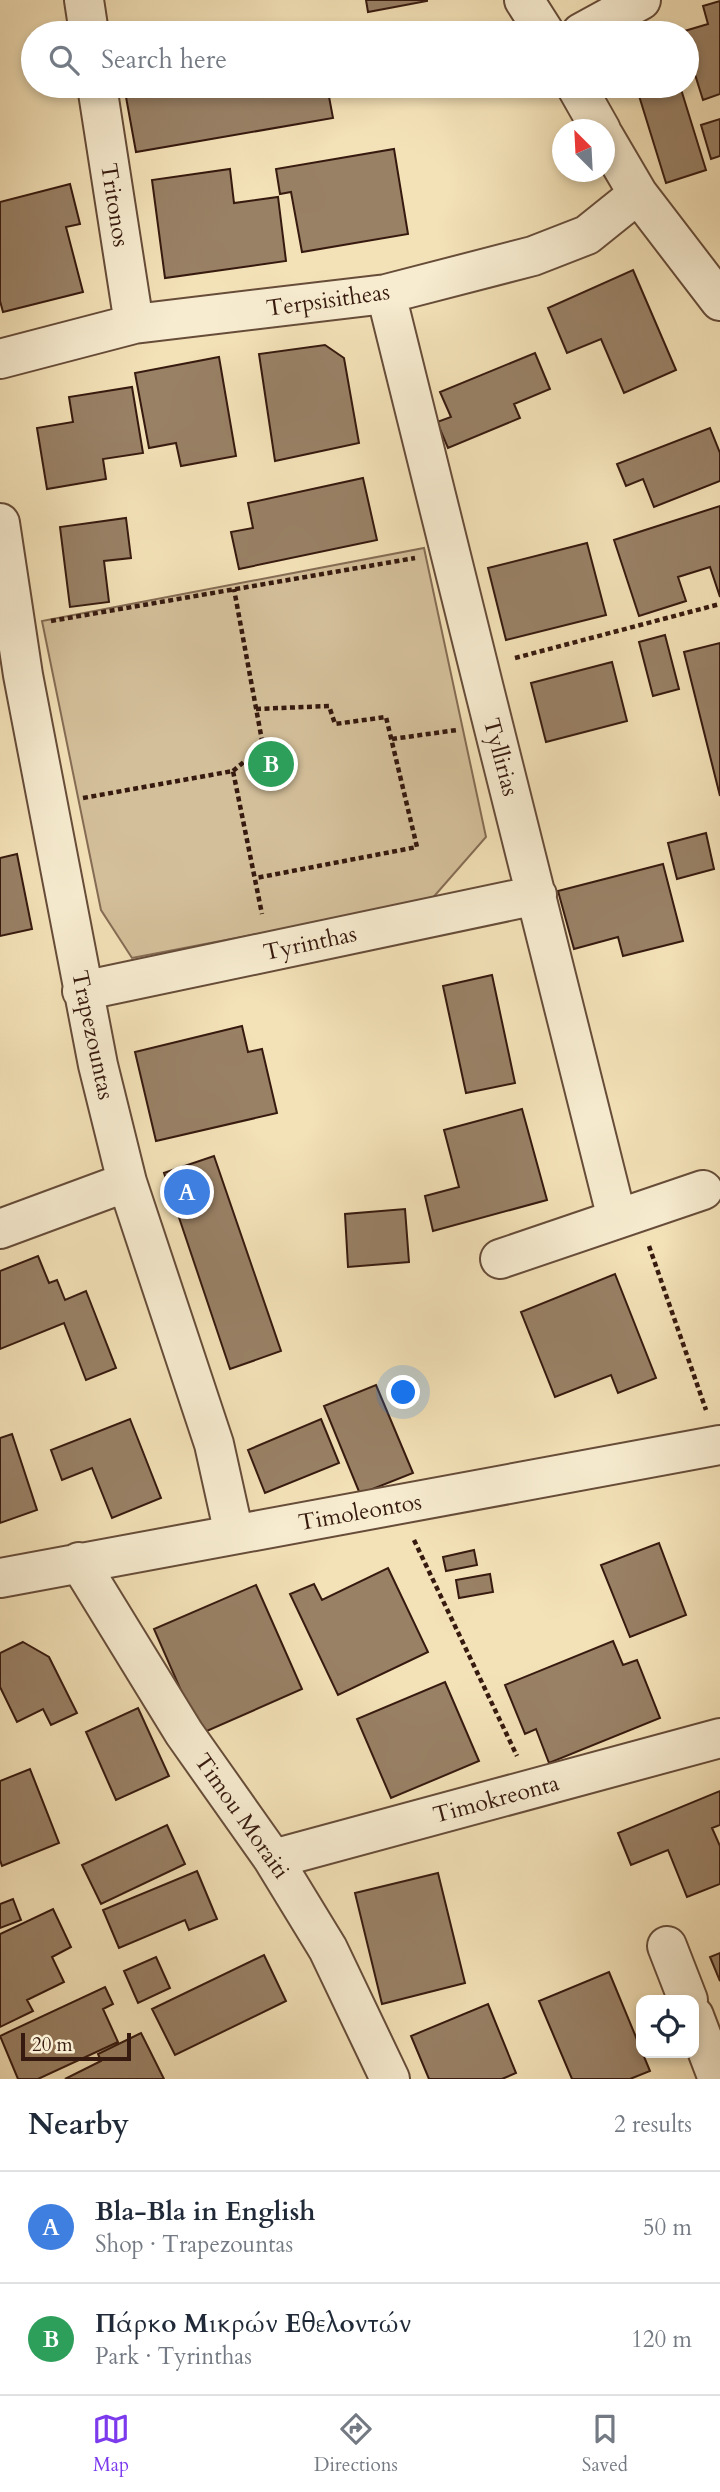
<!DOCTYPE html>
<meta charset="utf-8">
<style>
body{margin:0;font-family:Cardo,serif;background:#f2f2f3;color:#1f2937}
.controls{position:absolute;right:21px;bottom:21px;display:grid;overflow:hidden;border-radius:14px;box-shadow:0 4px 10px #0003}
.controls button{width:63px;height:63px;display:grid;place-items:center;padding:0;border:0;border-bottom:2px solid #e0e1e3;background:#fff;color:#1f2937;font:35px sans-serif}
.compass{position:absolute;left:552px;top:119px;width:63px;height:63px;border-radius:50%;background:#fff;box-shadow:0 4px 10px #0003;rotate:336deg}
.scale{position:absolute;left:21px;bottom:18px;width:110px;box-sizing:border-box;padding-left:7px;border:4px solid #371a0f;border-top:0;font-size:19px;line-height:24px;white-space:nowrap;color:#371a0f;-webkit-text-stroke:5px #f7ecd0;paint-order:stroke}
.you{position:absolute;left:404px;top:1393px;width:24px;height:24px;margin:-18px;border:5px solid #fff;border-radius:50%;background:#1a73e8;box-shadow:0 0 0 10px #1a73e833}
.badge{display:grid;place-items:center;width:46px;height:46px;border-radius:50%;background:#7c3aed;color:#fff;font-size:23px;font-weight:700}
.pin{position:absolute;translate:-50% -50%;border:4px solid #fff;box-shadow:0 2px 7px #0006}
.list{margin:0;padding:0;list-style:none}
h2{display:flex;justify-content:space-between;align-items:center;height:91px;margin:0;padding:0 28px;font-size:30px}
h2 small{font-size:23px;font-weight:400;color:#747a83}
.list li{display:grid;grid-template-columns:46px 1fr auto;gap:21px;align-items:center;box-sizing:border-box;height:112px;padding:0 28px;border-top:2px solid #e0e1e3}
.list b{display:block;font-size:26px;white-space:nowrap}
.list p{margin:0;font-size:23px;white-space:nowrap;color:#747a83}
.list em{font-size:23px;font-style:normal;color:#747a83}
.icon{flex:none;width:38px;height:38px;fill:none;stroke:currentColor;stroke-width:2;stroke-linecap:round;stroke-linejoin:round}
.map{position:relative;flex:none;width:720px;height:2079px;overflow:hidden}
.search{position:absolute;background:#fff;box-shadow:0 4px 10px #0003;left:21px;right:21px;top:21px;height:77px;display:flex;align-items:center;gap:18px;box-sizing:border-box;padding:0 24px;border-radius:38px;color:#747a83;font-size:26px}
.sheet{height:315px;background:#fff}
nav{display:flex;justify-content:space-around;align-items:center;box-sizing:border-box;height:98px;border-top:2px solid #e0e1e3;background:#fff;font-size:19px;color:#747a83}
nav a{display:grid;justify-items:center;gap:4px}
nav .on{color:#7c3aed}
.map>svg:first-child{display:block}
.green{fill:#d3bf9a;stroke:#856c54;stroke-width:2}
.building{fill:#998166;stroke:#371a0f;stroke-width:2}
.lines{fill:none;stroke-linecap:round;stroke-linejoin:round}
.minor-casing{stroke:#664c39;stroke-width:42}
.path{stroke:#371a0f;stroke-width:4.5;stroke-dasharray:5 3.5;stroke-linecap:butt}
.minor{stroke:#f7ecd0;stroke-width:38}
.labels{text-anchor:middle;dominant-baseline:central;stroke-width:5;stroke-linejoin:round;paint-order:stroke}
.street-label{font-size:23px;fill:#371a0f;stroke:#f7ecd0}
</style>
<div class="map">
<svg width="720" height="2079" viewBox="0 0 720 2079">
<rect width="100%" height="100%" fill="#f3e1b7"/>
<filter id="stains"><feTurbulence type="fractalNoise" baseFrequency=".00286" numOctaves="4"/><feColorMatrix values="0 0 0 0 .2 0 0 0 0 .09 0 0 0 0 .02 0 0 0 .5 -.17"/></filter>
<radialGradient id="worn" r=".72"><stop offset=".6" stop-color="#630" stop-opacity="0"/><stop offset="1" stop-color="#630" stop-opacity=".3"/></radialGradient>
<path class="green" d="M424 548 486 837 430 901 132 958 101 910 42 621Z"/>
<path class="building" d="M366 0H427V1L368 12Z
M720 1V94L703 100 687 49V33L681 32 708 24 703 6Z
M124 86H327L333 118 136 152Z
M636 86H680L706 170 666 183Z
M720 119V156L711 159 701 125Z
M394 149 408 234 302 252 291 192 280 194 276 169Z
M230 169 234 203 278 197 286 261 165 278 152 180Z
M70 184 80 224 66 227 83 292 3 312 0 301V202Z
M633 270 676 370 624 393 601 339 567 353 548 308Z
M325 345 344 358 359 443 275 461 259 354Z
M535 353 550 389 514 404 520 418 448 448 437 422 451 417 440 392Z
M219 357 236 456 181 466 176 443 149 448 135 373Z
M132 387 143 453 103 459 106 479 47 489 37 428 73 422 69 397Z
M710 428 720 453V481L654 507 643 479 626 486 617 464Z
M363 478 377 540 239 569 231 532 253 528 248 503Z
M720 506V597L710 567 678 577 686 601 639 616 614 540Z
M126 518 131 558 104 561 109 602 70 607 60 527Z
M587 543 606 615 506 640 488 568Z
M665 635 679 689 653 696 639 642Z
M720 643V796L684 652Z
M612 662 627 721 546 742 531 683Z
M706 833 714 869 677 879 668 843Z
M17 854 32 929 0 936V858Z
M663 864 683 941 623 956 618 937 574 949 558 891Z
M492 975 515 1083 466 1093 443 986Z
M242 1026 248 1052 262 1049 277 1113 156 1141 135 1052Z
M522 1109 547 1200 433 1231 425 1196 459 1187 444 1130Z
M214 1156 281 1351 230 1369 164 1173Z
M405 1209 409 1262 348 1267 345 1214Z
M38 1256 49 1283 57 1280 65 1300 86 1291 116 1368 86 1380 64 1323 0 1349V1271Z
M615 1274 656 1378 618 1393 611 1375 555 1397 521 1312Z
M376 1385 413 1473 360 1494 324 1406Z
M130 1419 161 1498 112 1518 92 1468 62 1480 51 1450Z
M321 1419 339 1463 265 1493 248 1450Z
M12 1434 37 1510 0 1523V1438Z
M659 1543 686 1615 630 1637 601 1565Z
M474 1550 477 1565 446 1571 443 1557Z
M388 1568 428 1652 338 1695 290 1594 314 1584 322 1600Z
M490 1574 493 1592 459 1598 456 1580Z
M256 1585 302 1689 200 1734 154 1629Z
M613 1641 623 1665 637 1660 660 1718 549 1763 536 1729 525 1734 505 1685Z
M23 1642 49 1657 77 1713 51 1725 43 1709 17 1722 0 1687V1653Z
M445 1682 479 1761 391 1798 357 1719Z
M138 1708 169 1776 116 1800 86 1732Z
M30 1769 59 1843 2 1866 0 1860V1781Z
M720 1791V1825L712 1828 720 1846V1884L687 1897 668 1850 631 1865 618 1833Z
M167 1825 185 1864 101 1904 82 1865Z
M197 1871 217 1919 189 1930 185 1920 119 1948 103 1910Z
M438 1873 465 1983 382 2004 355 1893Z
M13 1899 21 1920 0 1928V1904Z
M53 1909 71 1947 52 1957 64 1982 27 2000 33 2011 0 2027V1934Z
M720 1953V1981L710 1957Z
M264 1955 286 2001 175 2055 152 2009Z
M156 1957 170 1988 138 2003 124 1971Z
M609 1972 650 2071 630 2079H572L539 2001Z
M105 1987 113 2004 103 2009 118 2042 38 2079H18L0 2036Z
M488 2004 516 2073 502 2079H429L411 2036Z
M141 2033 164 2079H65L101 2061 98 2054Z"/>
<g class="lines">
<g class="minor-casing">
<path id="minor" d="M84 0 89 33
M524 0 545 33
M581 33 641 0
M97 86 134 324
M576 86 601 130
M604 136 638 194 720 301
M386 294C461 603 541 910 617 1219
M0 359 134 324 386 294 533 256 587 235 638 194
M0 523 23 675 98 1065 127 1182 214 1444 234 1534
M82 991 537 895
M0 1229 127 1182
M500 1259 703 1190
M79 1562 184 1733 273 1859 328 1949 390 2079
M0 1578 720 1445
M273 1859 720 1738
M667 1946 688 2000
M694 2016 718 2079"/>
</g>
<path class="path" d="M51 621 415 558
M515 658 720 604
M256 709 329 706 335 724 386 717 417 847 256 878
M392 739 457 730
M233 771 263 746 234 589
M83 798 233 771 262 914
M649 1246 706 1410
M414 1540 517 1756"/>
<use href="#minor" class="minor"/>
</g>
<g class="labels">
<g class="street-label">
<text transform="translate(115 205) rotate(81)">Tritonos</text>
<text transform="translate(328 300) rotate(-8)">Terpsisitheas</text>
<text transform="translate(501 757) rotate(75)">Tyllirias</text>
<text transform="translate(310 943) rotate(-12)">Tyrinthas</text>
<text transform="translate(93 1035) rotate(78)">Trapezountas</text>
<text transform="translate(360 1512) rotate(-10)">Timoleontos</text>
<text transform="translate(496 1799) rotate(-15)">Timokreonta</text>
<text transform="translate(242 1816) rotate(55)">Timou Moraiti</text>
</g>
</g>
<rect width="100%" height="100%" filter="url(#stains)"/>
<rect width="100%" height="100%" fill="url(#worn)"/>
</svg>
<div class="controls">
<button><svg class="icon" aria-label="locate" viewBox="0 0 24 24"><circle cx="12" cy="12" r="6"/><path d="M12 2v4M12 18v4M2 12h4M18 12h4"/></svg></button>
</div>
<svg class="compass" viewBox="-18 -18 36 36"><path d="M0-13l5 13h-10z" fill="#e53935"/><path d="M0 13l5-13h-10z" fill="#747a83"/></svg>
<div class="scale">20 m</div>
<div class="you"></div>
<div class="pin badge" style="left:187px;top:1192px;background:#3f7fe0">A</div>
<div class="pin badge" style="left:271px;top:764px;background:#2e9e5b">B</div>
<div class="search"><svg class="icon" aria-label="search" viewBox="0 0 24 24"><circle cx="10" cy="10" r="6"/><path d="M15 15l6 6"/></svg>Search here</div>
</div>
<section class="sheet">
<h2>Nearby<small>2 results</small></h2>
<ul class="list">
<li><span class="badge" style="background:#3f7fe0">A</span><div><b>Bla-Bla in English</b><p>Shop · Trapezountas</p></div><em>50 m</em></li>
<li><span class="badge" style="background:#2e9e5b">B</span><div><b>Πάρκο Μικρών Εθελοντών</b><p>Park · Tyrinthas</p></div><em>120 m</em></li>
</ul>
</section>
<nav>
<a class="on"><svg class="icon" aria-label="map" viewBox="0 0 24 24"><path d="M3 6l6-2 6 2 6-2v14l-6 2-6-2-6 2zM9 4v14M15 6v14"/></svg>Map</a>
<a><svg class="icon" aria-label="directions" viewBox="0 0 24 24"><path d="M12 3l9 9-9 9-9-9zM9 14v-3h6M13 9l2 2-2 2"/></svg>Directions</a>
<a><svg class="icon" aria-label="saved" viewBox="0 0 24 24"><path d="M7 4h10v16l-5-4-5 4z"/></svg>Saved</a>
</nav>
